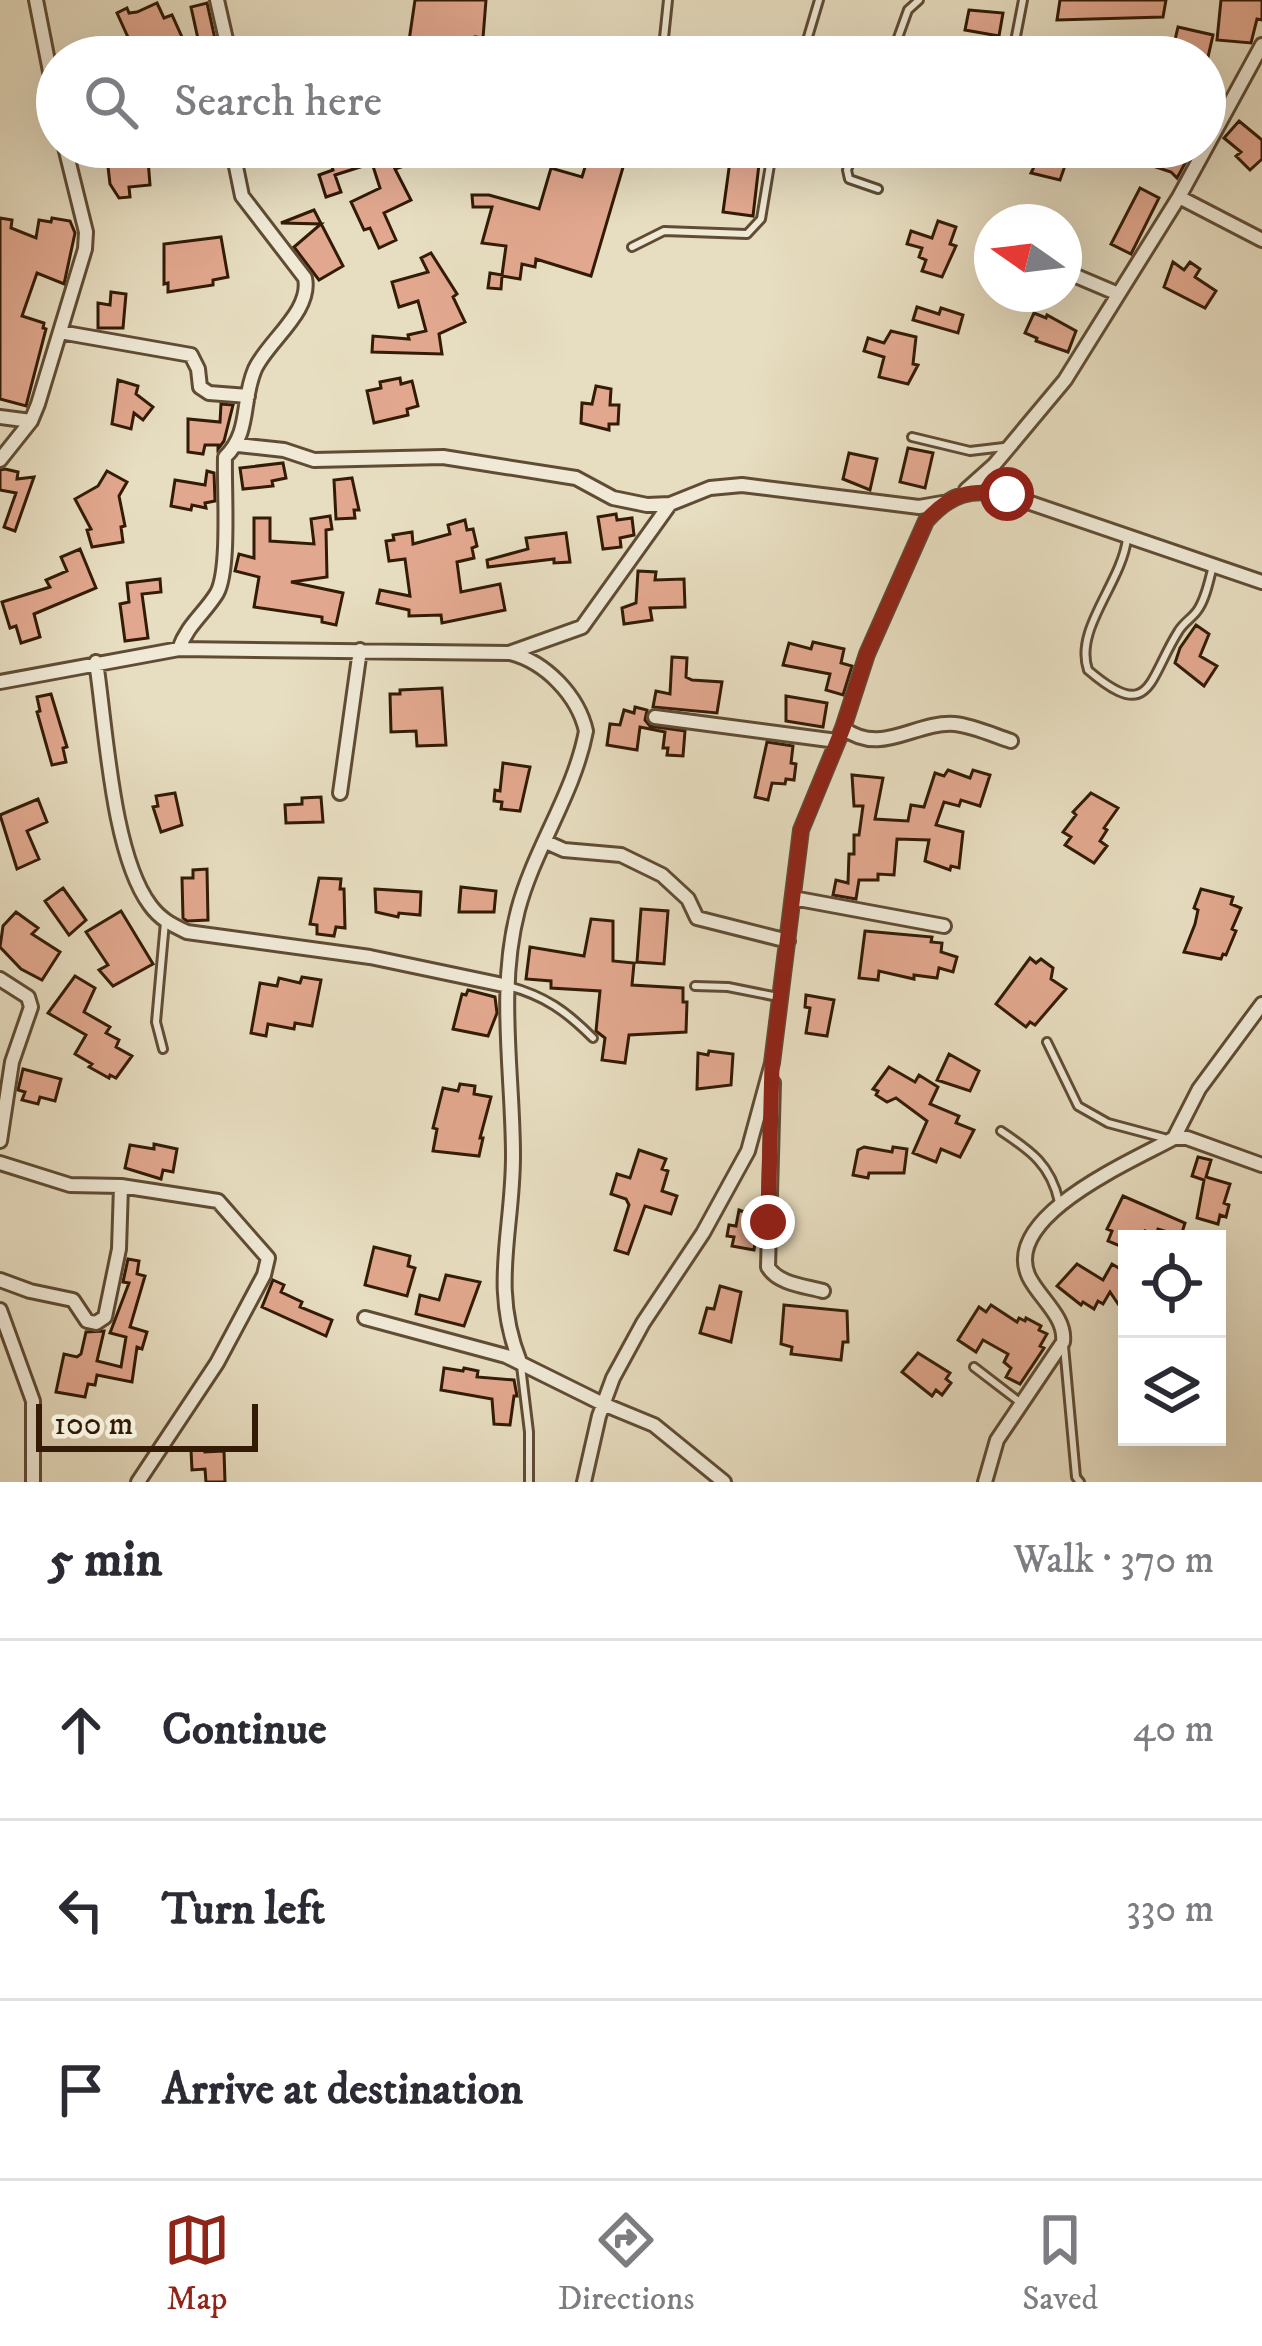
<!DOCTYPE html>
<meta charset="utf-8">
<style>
body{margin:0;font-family:"IM FELL DW Pica",serif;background:#f2f2f3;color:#2b2b33}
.controls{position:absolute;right:36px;bottom:36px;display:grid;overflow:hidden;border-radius:0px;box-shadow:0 12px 48px #0002}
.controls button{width:108px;height:108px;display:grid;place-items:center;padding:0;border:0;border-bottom:3px solid #e1e1e2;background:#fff;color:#2b2b33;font:60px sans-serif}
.compass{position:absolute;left:974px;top:204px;width:108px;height:108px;border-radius:50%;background:#fff;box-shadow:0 12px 48px #0002;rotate:284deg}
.scale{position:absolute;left:36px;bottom:30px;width:222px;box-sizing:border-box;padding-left:12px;border:6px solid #331b05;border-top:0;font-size:33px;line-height:42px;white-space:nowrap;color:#331b05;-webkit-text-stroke:9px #efe9d6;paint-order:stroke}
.stop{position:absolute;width:36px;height:36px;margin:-27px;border:9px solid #8f2418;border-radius:50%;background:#fff}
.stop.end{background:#8f2418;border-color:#fff;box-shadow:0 3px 12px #0008}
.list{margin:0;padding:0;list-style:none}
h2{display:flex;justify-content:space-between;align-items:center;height:156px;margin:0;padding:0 48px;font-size:51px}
h2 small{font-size:39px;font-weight:400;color:#7c7c81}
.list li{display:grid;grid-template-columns:78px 1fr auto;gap:36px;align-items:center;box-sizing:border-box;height:180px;padding:0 48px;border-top:3px solid #e1e1e2}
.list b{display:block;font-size:45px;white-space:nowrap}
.list em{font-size:39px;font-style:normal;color:#7c7c81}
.icon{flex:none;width:66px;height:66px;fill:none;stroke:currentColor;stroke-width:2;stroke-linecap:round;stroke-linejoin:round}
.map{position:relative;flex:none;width:1262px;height:1482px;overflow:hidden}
.search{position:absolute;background:#fff;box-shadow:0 12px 48px #0002;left:36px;right:36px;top:36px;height:132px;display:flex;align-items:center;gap:30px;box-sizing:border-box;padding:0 42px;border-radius:66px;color:#7c7c81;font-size:45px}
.sheet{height:696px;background:#fff}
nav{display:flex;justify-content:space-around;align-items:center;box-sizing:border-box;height:168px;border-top:3px solid #e1e1e2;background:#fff;font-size:33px;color:#7c7c81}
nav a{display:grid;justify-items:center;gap:6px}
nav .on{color:#8f2418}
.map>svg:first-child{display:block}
.building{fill:#e2a88f;stroke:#331b05;stroke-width:3}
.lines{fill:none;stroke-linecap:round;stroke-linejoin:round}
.lane-casing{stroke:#604c34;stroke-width:12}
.street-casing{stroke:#604c34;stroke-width:18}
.lane{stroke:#efe9d6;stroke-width:6}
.street{stroke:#efe9d6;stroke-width:12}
.route{stroke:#8f2418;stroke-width:15}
</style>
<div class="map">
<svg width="1262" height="1482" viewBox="0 0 1262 1482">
<rect width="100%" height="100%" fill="#e7ddc0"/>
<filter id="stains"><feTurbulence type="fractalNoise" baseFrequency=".00167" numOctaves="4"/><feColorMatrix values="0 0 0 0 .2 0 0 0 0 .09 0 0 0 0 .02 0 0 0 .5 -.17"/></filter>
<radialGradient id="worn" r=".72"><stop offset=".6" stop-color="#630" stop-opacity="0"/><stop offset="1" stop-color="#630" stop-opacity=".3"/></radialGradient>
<path class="building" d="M415 0H486L483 38 475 37 469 57H385L383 40 409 41Z
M1060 0H1166L1163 17 1057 20Z
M1221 0H1262V20L1257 19 1251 43 1217 40Z
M157 3 164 18 172 15 186 46 170 57H137L117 13 127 8 129 13 137 12Z
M207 3 219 57H202L191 7Z
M969 10 1003 13 999 36 965 30Z
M1178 27 1213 35 1208 57H1171Z
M1239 121 1262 140V159L1250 170 1236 156 1241 152 1224 138Z
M97 147H147L150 185 129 187 130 197 119 198 110 184 107 158 98 159Z
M326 147H350L360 167 335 175 341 192 326 197 319 175 333 170Z
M600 147H629L591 276 536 259 535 267 522 264 520 279 502 276 501 289 488 288 490 273 502 275 506 246 482 243 492 207H473L472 195H489L539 209 551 168 582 177 586 164Z
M688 147H761L753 216 723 212 730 161H688Z
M1044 147H1065L1062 159 1067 160 1060 180 1031 173Z
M1150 147H1194L1177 178 1171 172 1144 163Z
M396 152 401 167 395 169 411 200 384 213 396 240 379 248 370 228 364 230 351 202 380 188 371 160Z
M1140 188 1159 198 1131 254 1111 244Z
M314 210 343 266 319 280 294 247 321 224 281 223Z
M0 218 12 220 11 228 36 238 39 220 51 222 52 218 70 221 75 233 64 284 37 273 22 316 44 323 43 328 46 329 26 406 0 399Z
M938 221 956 227 950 244 956 246 942 277 922 271 926 260 919 257 922 248 907 244 911 231 932 238Z
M221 237 228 277 213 280V285L168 292V283L164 284V244Z
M431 253 457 294 453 297 465 322 439 334 442 354 372 352 373 336 409 339 408 335 426 331 418 301 399 307 392 282 428 272 421 258Z
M1173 262 1184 270 1190 262 1200 269 1195 277 1216 291 1205 308 1164 287Z
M111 292 126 294 123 328H98V303L110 305Z
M917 307 939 314 941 308 963 315 958 333 913 320Z
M1034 313 1046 318 1047 315 1076 331 1068 352 1036 341 1037 338 1025 333Z
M891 331 916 337 913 364 918 365 908 384 879 377 884 357 864 351 868 338 884 343Z
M400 378 401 384 412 381 418 406 407 409 408 415 374 423 367 391 381 388 380 382Z
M118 380 138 386 136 394 153 407 143 420 134 413 131 429 112 424Z
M596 386 611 389 610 405H619L618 424H609V430L581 423 582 403 592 404Z
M221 404 233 405 224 441 218 449V445H205L203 454 188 452V419L220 422Z
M908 448 933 453 925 488 900 482Z
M849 453 877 459 870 490 843 479Z
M283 463 286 478 272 481 273 486 243 489 240 468Z
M5 469 18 472 17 479 34 477 15 531 4 527 16 493 0 490V470Z
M107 471 127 482 119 496 125 526 121 527 123 542 92 547 87 530 91 529 75 499 98 486Z
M207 471 214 473 215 501 205 503 206 508 192 505 191 510 171 506 175 480 205 485Z
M352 478 359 510H354L355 518 336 519 334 480Z
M616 514 617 520 632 518 634 535 620 538 621 547 603 549 598 517Z
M330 516 332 529 326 530 327 577 291 582 343 593 336 625 322 622V617L254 607 259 577 235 571 239 554 254 558V518H270V541L314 544 311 519Z
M465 520 467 530 473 529 477 546 472 548 474 558 457 562 461 592 500 584 505 610 442 623 441 615 409 616V610L377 603 380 590 410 596 405 559 389 561 386 541 394 540 393 535 412 532 413 544 450 534 448 525Z
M566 533 570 562 554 563V559L488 567 487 560 528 549 526 538Z
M80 549 96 588 34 614 40 637 21 643 16 626 10 628 2 602 50 587 46 580 67 571 61 557Z
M638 571 656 572 655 580 684 579 685 607 650 608 652 620 624 624 622 608 636 603Z
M160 579 161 592 142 594 148 638 125 641 120 604 129 602 127 583Z
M1196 625 1209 634 1200 656 1217 666 1204 686 1175 663 1180 648Z
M813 642 844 649 841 663 852 666 843 695 826 690 830 674 783 665 789 643 811 649Z
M672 657 687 658 686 677 692 680 722 682 717 713 653 707 656 691 670 694Z
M442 688 446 745 417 746 416 731 391 732 390 694H400V690Z
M51 694 67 747 63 748 66 762 52 765 37 712 40 711 37 697Z
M786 696 827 703 823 727 786 721Z
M635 707 647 710 645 720 650 726 685 731 683 756 667 755 668 748H663L665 732 640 727 637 750 607 745 610 724 620 725 624 710 634 713Z
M767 742 793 746 791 763 796 764 794 780 786 779 785 784 772 783 768 800 755 797Z
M503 763 530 767 520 811 501 809 502 802 494 801 495 790 500 791Z
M948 770 970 778 973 770 990 775 980 806 961 800 959 806 944 802 936 825 963 832 959 868 951 866 950 870 925 861 929 840 897 839 894 875 878 874V880H859L856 899 833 895 836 880 848 883 849 854H854V835H859L863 806H854L852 775 883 778 875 819 908 821 911 805 924 807 935 773 944 776Z
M175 793 182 825 161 832 153 807 158 806 156 796Z
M1091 793 1118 808 1104 828 1107 830 1100 841 1107 846 1094 863 1065 845 1071 837 1063 832 1076 815 1073 812Z
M321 797 323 822 286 823 285 805 302 804V798Z
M38 799 47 822 27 831 39 859 17 869 0 815Z
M207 869 208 920 187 921 183 918 182 878H193V870Z
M319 878 341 879 340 889H344L345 928 336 927 334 936 317 934V925L310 924Z
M461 887 496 891 494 912H459Z
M63 888 86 920 69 935 45 901Z
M375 889 421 892 420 915 399 913 398 917 376 912Z
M1201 889 1233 897 1231 904 1241 908 1232 929 1236 931 1226 955 1223 954 1221 959 1184 952 1195 924 1198 910 1194 908Z
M641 909 668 911 664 964 637 962Z
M121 911 153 964 113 986 99 970 108 965 86 932Z
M16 912 38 928 32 934 60 952 42 980 21 969 0 947 3 926Z
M591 919 613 921V961L634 963 632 985 683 988V1002H687L686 1032 629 1035 625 1063 602 1060 605 1038 596 1031 600 991 551 988V981L526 979 530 947 584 956Z
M865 931 932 937 931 942 942 943 941 952 957 957 953 972 939 968 937 978 914 975V979L879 971 878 980 859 978Z
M1030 958 1036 963 1041 959 1053 968 1051 979 1066 989 1035 1025 1030 1022 1026 1027 996 1004Z
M75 976 95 988 84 1012 110 1027 106 1033 119 1040 116 1047 132 1056 116 1078 110 1075 109 1078 89 1067 92 1064 75 1054 86 1035 48 1013Z
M302 977 321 980 312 1026 295 1023 294 1029 268 1024 266 1036 251 1033 260 983 277 986 279 978 300 983Z
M468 990 495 997 497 1013 488 1036 453 1029 462 994 466 995Z
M806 995 834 1000 827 1036 806 1033 810 1008 805 1007Z
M709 1051 733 1054 731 1085 697 1089 698 1053 708 1055Z
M949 1054 979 1071 970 1091 937 1080Z
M889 1067 915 1082 919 1075 938 1087 930 1104 959 1116 956 1123 974 1130 960 1157 941 1149 936 1162 913 1153 927 1121 896 1098 887 1102 876 1095 878 1091 873 1089Z
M23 1069 61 1079 55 1101 40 1097 38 1104 22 1100 25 1092 18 1090Z
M460 1084 475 1086 474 1094 491 1097 480 1138H483L479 1156 433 1151 437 1129 433 1128 443 1088 458 1091Z
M154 1144 177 1149 173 1172 163 1170 161 1179 125 1168 130 1145 154 1149Z
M864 1147 892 1152 893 1147 907 1149 904 1173H869L868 1178 853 1175 858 1150Z
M639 1150 666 1159 662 1169 668 1171 662 1191 677 1196 671 1214 645 1206 628 1254 615 1250 629 1205 626 1199 611 1194 617 1174 630 1178Z
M1198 1157 1211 1160 1206 1177 1230 1184 1224 1203 1229 1205 1226 1217 1220 1215 1218 1224 1197 1218 1204 1180 1192 1176Z
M1123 1196 1185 1223 1181 1236 1158 1229 1156 1235 1145 1231 1142 1239H1127V1249L1108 1241 1112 1231 1107 1229Z
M739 1210 759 1218 754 1250 732 1246 734 1237 727 1236 729 1225 736 1226Z
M374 1247 410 1256 408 1266 415 1268 407 1296 365 1285Z
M128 1259 139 1261 137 1274 145 1276 130 1327 147 1332 142 1349 137 1347 132 1382 97 1375 95 1385 88 1384 85 1397 56 1392 64 1354 77 1357 81 1354 86 1332 104 1331 97 1361 121 1367 126 1337 110 1333 129 1283 123 1282Z
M1077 1264 1103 1280 1112 1264 1127 1273V1317L1110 1292 1103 1304 1098 1301 1094 1309 1083 1302 1081 1305 1057 1286Z
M446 1275 480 1282 464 1326 416 1314 420 1295 439 1300Z
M273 1280 284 1285 281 1292 302 1302 300 1307 332 1320 326 1336 262 1307Z
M720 1286 741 1292 731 1342 700 1333 707 1308 714 1309Z
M784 1305 847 1311 848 1342H843L841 1360 791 1354 792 1347 781 1344Z
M991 1305 1017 1322 1019 1318 1025 1321 1026 1318 1041 1326 1039 1330 1047 1334 1040 1346 1044 1348 1020 1384 1006 1377 1011 1368 1004 1362 1008 1354 983 1340 976 1352 958 1340 979 1307 986 1312Z
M918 1353 950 1373 946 1379 951 1383 942 1395 936 1390 932 1396 902 1372Z
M444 1368 463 1371 464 1368 478 1371 477 1377 514 1380 517 1396H514L510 1425 494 1424 492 1399 441 1390Z
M205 1449V1452L224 1451 225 1482H206L205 1469 192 1470 191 1450Z"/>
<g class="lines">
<g class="lane-casing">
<path id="lane" d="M662 57 668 0
M802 57 819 0
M891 57 908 10 919 0
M1012 57 1023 0
M856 147 847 170 849 179 878 189
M632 247 664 231 747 234 761 219 773 147
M912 437 970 451 1004 447
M1127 539C1121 584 1074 629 1088 670 1151 724 1148 680 1178 632 1183 623 1191 619 1197 611 1206 599 1209 580 1213 566
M508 986C545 996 566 1011 593 1038
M695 986 728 987 778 997
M1047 1042 1078 1106 1108 1123 1164 1138
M163 1049 156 1022 165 922
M1001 1131C1031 1151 1051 1165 1059 1202
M1064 1346 1076 1477 1080 1482
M521 1366 529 1432V1482
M974 1367 1021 1403"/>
</g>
<g class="street-casing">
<path id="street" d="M36 0 57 107
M217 0 230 57
M1179 197 1262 240
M1064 271 1116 293
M60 332 191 355 198 369 200 387 209 393 248 396
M0 417 31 421
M238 445 284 450 314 460 443 457 576 478 613 498 647 505 670 504
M0 460 31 421 38 404 85 249 86 232 65 147
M966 490 994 465 1065 380 1179 197 1262 45
M179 649C187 625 205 613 217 593 230 569 224 489 225 457 251 432 241 401 255 369 268 341 312 311 305 278L242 196 232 147
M510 653C546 662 578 696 586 731 574 794 534 849 518 910 497 990 513 1074 513 1156 513 1232 490 1287 520 1362
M96 662C106 727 112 854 150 905 160 919 172 925 187 932L370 957 508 986
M0 682 179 649 509 653 582 627 670 504 710 488 742 485 919 507 942 503
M655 717 837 741
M843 728C882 757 914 721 955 724 973 726 993 735 1011 741
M340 793 360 650
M546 842 564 850 621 855 662 875 688 899 697 918 788 941
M793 898 944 926
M0 979 28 997 31 1007 12 1062 0 1141
M773 1083 768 1267C778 1284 805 1286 823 1291
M1174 1138 1199 1089 1262 1004
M0 1163 70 1185 121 1186 218 1201 268 1258 264 1275 217 1363 138 1482
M0 1280 30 1291 73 1300 87 1321 96 1323 105 1317 119 1249 121 1186
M0 1310 33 1401V1482
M365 1318 506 1356 603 1404 654 1425 724 1482
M584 1482 599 1416 613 1378 643 1323 703 1233 748 1151 772 1063 801 830 843 728 867 654 926 521C951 493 971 488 1007 495L1262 582
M985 1482 997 1440 1063 1342C1066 1317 1040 1299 1029 1277 1000 1216 1135 1160 1174 1138H1187L1262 1165"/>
</g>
<use href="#lane" class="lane"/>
<use href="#street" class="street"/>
</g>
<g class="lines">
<path class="route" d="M768 1222 772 1064 801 830 843 728 867 654 926 521C951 493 971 489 1007 494"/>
</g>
<rect width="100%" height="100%" filter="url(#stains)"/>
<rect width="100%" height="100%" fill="url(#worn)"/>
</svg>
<div class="controls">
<button><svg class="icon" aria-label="locate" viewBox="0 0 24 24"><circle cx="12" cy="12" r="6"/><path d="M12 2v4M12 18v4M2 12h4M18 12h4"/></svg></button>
<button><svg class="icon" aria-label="layers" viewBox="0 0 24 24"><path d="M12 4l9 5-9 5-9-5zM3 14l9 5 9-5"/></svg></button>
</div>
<svg class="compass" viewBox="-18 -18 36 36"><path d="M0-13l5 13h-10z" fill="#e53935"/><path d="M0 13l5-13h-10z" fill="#7c7c81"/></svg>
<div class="scale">100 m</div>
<div class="stop" style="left:1007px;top:494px"></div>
<div class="stop end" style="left:768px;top:1222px"></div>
<div class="search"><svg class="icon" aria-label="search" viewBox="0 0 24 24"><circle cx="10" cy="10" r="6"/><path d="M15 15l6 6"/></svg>Search here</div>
</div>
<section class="sheet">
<h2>5 min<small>Walk · 370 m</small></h2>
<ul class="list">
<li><svg class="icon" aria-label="ahead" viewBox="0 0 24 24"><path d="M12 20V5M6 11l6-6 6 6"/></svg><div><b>Continue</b></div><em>40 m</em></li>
<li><svg class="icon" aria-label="left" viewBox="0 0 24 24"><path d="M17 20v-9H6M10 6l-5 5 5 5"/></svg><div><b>Turn left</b></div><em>330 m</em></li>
<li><svg class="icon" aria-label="arrive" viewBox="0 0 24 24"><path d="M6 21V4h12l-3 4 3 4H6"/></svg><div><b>Arrive at destination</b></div></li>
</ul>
</section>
<nav>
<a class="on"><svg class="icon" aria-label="map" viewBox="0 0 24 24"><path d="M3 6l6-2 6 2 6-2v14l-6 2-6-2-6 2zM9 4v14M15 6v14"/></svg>Map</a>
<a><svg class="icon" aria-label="directions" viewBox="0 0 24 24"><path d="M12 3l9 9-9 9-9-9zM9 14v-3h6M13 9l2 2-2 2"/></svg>Directions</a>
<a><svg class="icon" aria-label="saved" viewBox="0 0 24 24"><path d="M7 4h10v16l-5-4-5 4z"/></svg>Saved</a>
</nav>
